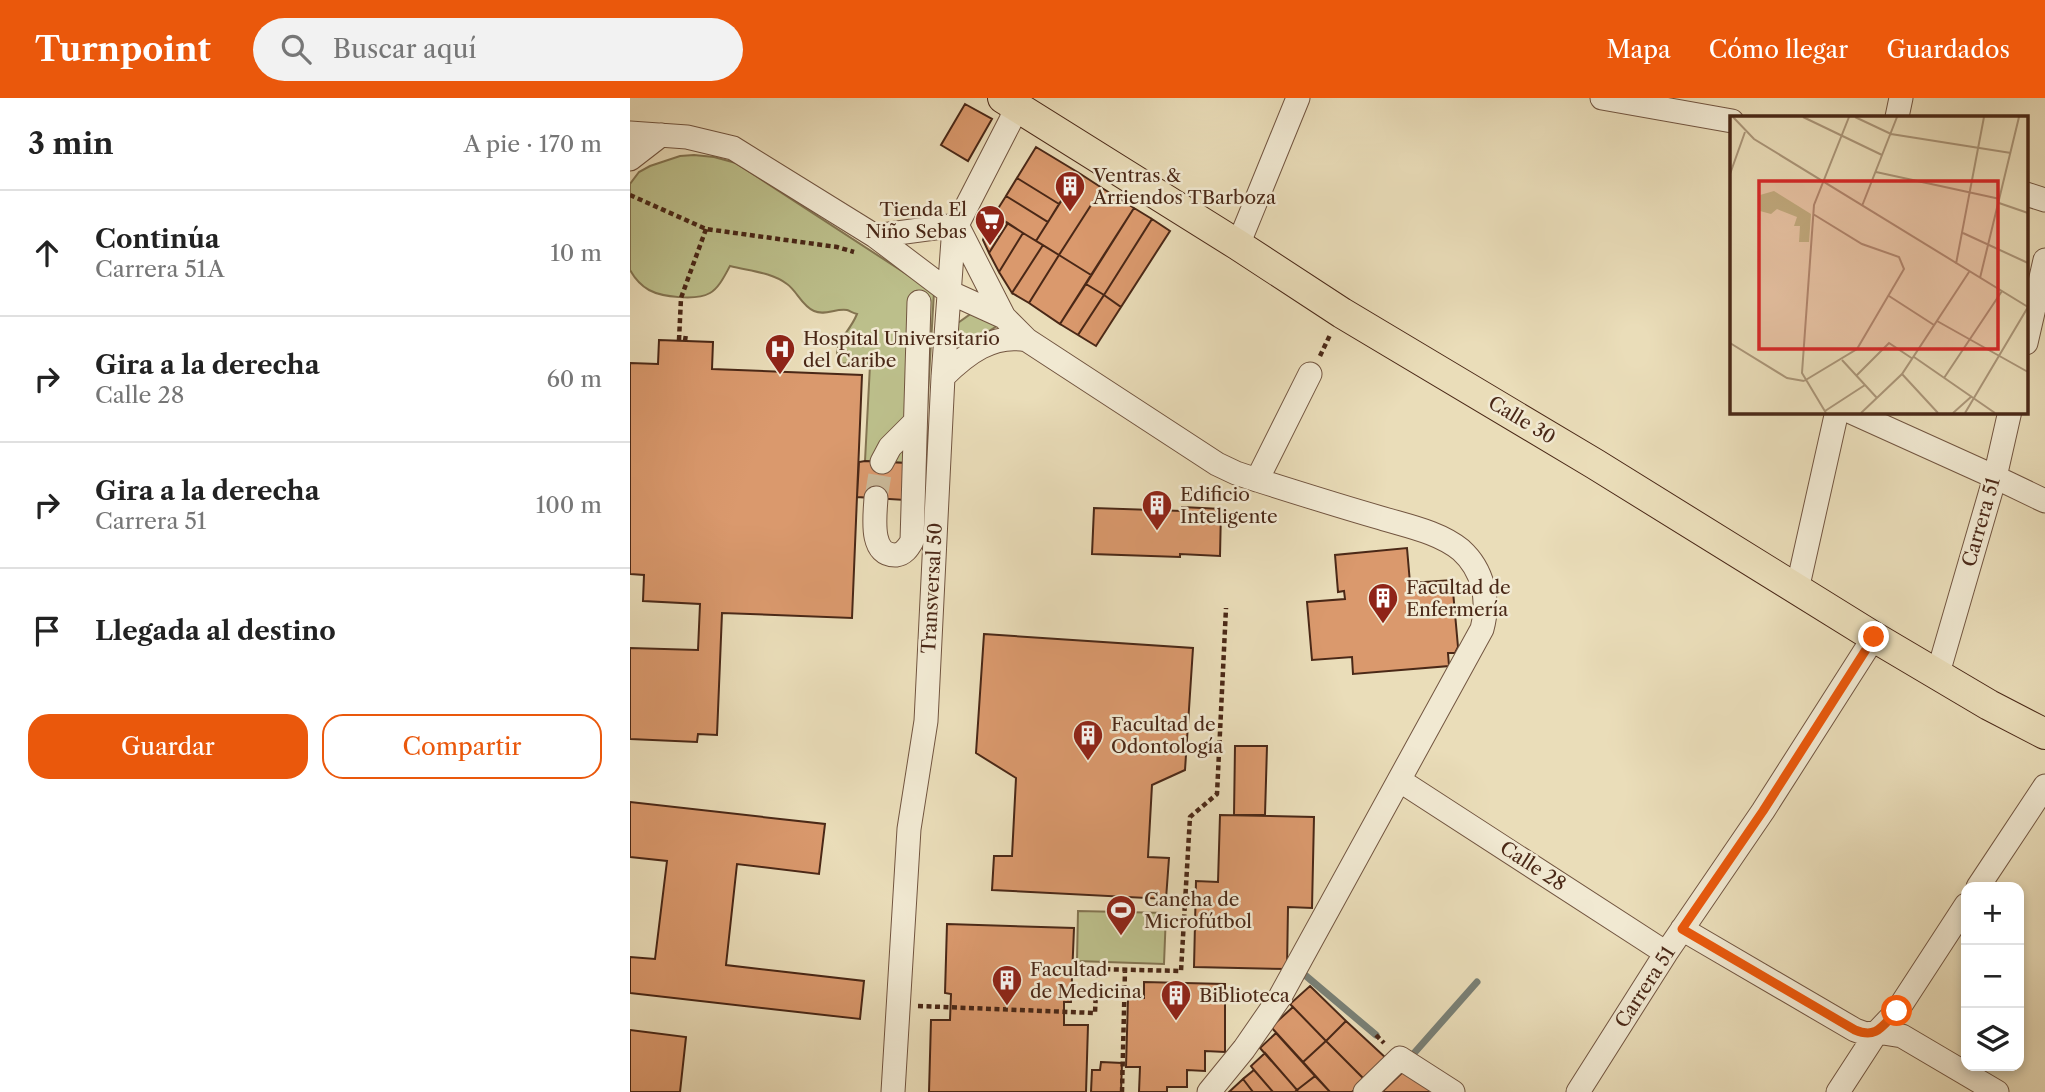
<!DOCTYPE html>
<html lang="es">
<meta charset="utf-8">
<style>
body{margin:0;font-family:"Libre Caslon Text",serif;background:#f2f2f2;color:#222}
.controls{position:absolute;right:21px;bottom:21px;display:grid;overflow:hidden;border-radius:14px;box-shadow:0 4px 10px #0003}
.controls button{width:63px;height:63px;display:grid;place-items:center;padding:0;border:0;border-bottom:2px solid #e0e0e0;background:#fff;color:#222;font:35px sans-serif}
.stop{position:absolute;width:21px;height:21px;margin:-16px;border:5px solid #ea580c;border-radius:50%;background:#fff}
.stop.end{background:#ea580c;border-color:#fff;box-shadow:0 2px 7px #0008}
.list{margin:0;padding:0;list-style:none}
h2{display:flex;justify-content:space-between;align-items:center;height:91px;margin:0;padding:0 28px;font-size:30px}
h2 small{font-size:23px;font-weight:400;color:#767676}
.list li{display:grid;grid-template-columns:46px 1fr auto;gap:21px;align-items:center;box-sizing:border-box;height:126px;padding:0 28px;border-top:2px solid #e0e0e0}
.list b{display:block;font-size:26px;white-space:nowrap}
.list p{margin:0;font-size:23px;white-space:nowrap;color:#767676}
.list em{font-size:23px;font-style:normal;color:#767676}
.actions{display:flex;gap:14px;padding:21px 28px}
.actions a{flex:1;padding:16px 0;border:2px solid #ea580c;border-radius:21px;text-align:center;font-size:24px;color:#ea580c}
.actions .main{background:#ea580c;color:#fff}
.icon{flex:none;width:38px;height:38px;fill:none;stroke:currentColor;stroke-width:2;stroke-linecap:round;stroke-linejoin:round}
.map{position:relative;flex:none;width:1415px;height:994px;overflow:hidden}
header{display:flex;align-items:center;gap:42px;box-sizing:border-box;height:98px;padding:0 35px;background:#ea580c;color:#fff}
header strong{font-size:33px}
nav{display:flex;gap:38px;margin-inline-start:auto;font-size:24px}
.search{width:490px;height:63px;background:#f2f2f2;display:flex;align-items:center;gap:18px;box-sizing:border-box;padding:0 24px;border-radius:38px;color:#767676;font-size:26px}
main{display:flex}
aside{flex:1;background:#fff}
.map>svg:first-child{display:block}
.green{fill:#bcbf8b;stroke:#837451;stroke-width:2}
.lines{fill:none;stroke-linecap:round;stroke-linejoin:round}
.stream{stroke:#798076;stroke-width:7}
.building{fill:#da996d;stroke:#4a2817;stroke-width:2}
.minor-tunnel{stroke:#cab999;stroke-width:23;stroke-dasharray:23 11;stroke-linecap:butt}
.minor-casing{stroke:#725540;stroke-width:25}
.major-casing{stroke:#4a2817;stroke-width:32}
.path{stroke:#4a2817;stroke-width:4.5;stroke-dasharray:5 3.5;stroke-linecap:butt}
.minor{stroke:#f1e9d2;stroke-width:23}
.major{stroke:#eaddb9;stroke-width:30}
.route{stroke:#ea580c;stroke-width:9}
.labels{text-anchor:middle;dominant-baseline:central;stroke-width:5;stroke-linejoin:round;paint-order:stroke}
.poi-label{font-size:19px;fill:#4a2817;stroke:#f1e9d2;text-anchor:start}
.street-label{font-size:19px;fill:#4a2817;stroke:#f1e9d2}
.inset-road{fill:none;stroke:#aa9578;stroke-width:2}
.view{fill:#d62828;fill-opacity:0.15;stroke:#d62828;stroke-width:3.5}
.inset-edge{fill:none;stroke:#4a2817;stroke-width:3.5}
</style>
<header>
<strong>Turnpoint</strong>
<div class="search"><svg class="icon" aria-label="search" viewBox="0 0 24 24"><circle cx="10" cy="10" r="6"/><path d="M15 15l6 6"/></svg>Buscar aquí</div>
<nav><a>Mapa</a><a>Cómo llegar</a><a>Guardados</a></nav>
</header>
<main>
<aside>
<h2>3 min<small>A pie · 170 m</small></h2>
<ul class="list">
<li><svg class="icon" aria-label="ahead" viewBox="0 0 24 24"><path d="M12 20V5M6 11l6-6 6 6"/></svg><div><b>Continúa</b><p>Carrera 51A</p></div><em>10 m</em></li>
<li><svg class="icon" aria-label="right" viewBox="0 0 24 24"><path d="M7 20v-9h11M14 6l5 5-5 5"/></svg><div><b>Gira a la derecha</b><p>Calle 28</p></div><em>60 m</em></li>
<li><svg class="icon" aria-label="right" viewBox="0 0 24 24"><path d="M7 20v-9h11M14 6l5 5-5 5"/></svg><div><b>Gira a la derecha</b><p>Carrera 51</p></div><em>100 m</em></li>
<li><svg class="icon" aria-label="arrive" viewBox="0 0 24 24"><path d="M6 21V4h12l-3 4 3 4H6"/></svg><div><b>Llegada al destino</b></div></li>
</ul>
<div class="actions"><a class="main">Guardar</a><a>Compartir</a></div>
</aside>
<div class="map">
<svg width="1415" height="994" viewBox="0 0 1415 994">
<rect width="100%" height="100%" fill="#eaddb9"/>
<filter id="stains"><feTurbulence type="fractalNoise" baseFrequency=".00286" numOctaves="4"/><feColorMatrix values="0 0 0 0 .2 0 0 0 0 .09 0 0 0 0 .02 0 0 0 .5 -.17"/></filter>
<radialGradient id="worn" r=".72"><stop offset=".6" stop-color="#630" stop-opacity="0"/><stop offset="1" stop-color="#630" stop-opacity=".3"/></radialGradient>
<path class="green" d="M64 57 84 59 106 65 304 194 294 363 277 365 235 363 240 267 207 265C205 239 218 238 227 216 223 215 220 213 217 212 206 210 195 218 184 213 172 208 167 193 157 186 141 174 119 173 100 168 95 177 89 190 80 195 66 203 32 199 19 192 10 187 5 181 0 172V86L9 74 20 68 50 58Z
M342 215 370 226 323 256 325 227Z
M448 813 536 815 534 866 447 863Z"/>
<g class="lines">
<path class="stream" d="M669 872 746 937
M778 962 847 884"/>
</g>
<path class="building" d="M335 6 362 21 338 63 311 47Z
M406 49 449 75 429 106 387 80Z
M449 75 472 90 429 157 406 143Z
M387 80 429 106 418 124 376 98Z
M472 90 504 110 461 177 429 157Z
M376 98 418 124 406 143 364 117Z
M504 110 522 121 474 197 456 186Z
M364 117 378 125 369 139 357 130Z
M522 121 540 133 491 209 474 197Z
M378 125 393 135 369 174 359 155Z
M357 130 369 139 359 155 353 142Z
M393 135 413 147 382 195 369 174Z
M413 147 429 157 399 205 382 195Z
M429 157 461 177 430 226 399 205Z
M456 186 474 197 448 237 430 226Z
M474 197 491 209 466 248 448 237Z
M29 242 83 244 82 271 232 277 222 520 92 515 87 637 68 636 67 644 0 641V550L68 552 70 506 13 503 14 477 0 476V265L28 266Z
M235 363 277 365 275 402 227 399 229 364Z
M552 409 591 411 590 458 550 456V459L462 456 464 410 552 413Z
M777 450 780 485 822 482 828 549 825 555H818L819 568 723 576 722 559 682 562 677 504 715 501 714 493 708 494 705 457Z
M354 536 563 550 555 672 522 687 518 759 539 760 536 801 362 792 364 758H382L386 680 346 655Z
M605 648H637L635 717H604Z
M0 704 195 726 189 776 107 766 96 867 234 883 230 921 0 895V859L25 861 37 763 0 759Z
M590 717 684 719 682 810 658 809 657 871 564 869 566 783 588 784Z
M317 826 444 830 441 904H434V927H458L456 994H299L301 922H320L321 896 315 895Z
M514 884 595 886V954L575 953V973L557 972V989H537V994H509L510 969H496L498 900H514Z
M680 888 716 923 696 943 660 906Z
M663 909 696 943 673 964 641 929Z
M716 923 757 961 735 982 696 943Z
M0 932 56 939 50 994H0Z
M646 935 685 978 667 992 630 950Z
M696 943 735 982 722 994H700L673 964Z
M635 955 667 992 665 994H643L624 972 621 968Z
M471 964 492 965 491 994H461L462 972H470Z
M777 970 805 994H752Z
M624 972 643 994H623L613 981Z
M685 978 700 994H668L667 992Z
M613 981 623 994H599Z"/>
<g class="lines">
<path class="minor-tunnel" d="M246 400 252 364"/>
<g class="minor-casing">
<path id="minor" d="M972 0 1102 23
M1267 19 1271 0
M0 35 57 39 103 50 245 138 319 194 374 219 397 242 587 366 606 375 627 382C668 395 709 408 751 420 777 428 809 434 831 452 853 472 860 502 852 531L650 899 614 951 579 994
M0 61 31 37
M1396 96 1415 102
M327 127 374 219
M245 138 327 127
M608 147 668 0
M1396 245 1415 162
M313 279C336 256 363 235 397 242
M1219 313 1365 379 1415 403
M252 364 260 349 285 324
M627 382 680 276
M246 400C245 418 239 458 266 457 274 456 278 450 282 443L289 204
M1167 492 1207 313
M1308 575 1365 379 1380 313
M769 682 1036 855
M1348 789 1415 688
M1052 831 1225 932 1236 936 1247 934 1272 938 1367 994
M263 994 279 731 296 623 313 279 323 142 327 127 381 22 387 0
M735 994 770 960 823 994
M948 994 1036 855 1133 713 1244 539
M1208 994 1247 934 1267 913 1336 807"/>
</g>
<g class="major-casing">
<path id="major" d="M373 0 608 147 712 215 965 366 1244 539 1359 607 1415 636"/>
</g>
<path class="path" d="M0 97 76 131 207 149 224 154
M49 242 51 200 76 131
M55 243 56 236
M690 258 700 237
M288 908 465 915 467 871 551 873 560 719 587 696 596 510
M746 937 754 945
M492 994 495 872"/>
<use href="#minor" class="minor"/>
<use href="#major" class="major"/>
</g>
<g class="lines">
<path class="route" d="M1244 539 1133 713 1052 831 1225 932C1247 941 1252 928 1267 913"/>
</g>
<defs>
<g id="building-pin" transform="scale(1.575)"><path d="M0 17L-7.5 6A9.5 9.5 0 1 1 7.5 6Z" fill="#8f2418" stroke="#f1e9d2"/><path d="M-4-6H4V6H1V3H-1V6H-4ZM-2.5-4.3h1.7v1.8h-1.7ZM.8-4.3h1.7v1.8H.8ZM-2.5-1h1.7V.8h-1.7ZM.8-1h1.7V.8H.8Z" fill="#fff"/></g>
<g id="supermarket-pin" transform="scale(1.575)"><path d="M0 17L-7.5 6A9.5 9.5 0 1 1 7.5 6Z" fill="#8f2418" stroke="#f1e9d2"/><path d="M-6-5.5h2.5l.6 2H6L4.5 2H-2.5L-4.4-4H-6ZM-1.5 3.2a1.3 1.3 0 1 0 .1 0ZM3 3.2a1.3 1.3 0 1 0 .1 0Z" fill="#fff"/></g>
<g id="hospital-pin" transform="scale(1.575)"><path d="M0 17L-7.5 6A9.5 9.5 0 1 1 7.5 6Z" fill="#8f2418" stroke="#f1e9d2"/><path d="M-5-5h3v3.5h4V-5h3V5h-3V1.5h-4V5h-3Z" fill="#fff"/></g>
<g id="stadium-pin" transform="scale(1.575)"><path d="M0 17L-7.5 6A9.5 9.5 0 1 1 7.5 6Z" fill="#8f2418" stroke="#f1e9d2"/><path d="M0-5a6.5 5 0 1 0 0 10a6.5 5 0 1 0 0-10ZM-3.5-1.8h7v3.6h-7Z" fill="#fff"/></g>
</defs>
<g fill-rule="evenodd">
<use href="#building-pin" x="440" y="88"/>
<use href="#supermarket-pin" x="360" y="122"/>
<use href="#hospital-pin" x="150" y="251"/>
<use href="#building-pin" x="527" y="407"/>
<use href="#building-pin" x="753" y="500"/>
<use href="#building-pin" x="458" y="637"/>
<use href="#stadium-pin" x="491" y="812"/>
<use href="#building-pin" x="377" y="882"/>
<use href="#building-pin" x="546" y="897"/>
</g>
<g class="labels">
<g class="poi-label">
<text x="463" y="77">Ventras &amp;<tspan x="463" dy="22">Arriendos TBarboza</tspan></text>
<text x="337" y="111" text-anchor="end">Tienda El<tspan x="337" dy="22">Niño Sebas</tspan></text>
<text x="173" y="240">Hospital Universitario<tspan x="173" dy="22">del Caribe</tspan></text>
<text x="550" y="396">Edificio<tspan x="550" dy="22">Inteligente</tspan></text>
<text x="776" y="489">Facultad de<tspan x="776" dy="22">Enfermería</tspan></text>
<text x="481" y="626">Facultad de<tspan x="481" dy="22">Odontología</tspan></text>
<text x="514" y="801">Cancha de<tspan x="514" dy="22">Microfútbol</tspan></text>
<text x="400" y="871">Facultad<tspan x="400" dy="22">de Medicina</tspan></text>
<text x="569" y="897">Biblioteca</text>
</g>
<g class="street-label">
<text transform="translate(892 322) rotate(31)">Calle 30</text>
<text transform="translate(1351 424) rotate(-74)">Carrera 51</text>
<text transform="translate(302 490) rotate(-87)">Transversal 50</text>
<text transform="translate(903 768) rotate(33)">Calle 28</text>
<text transform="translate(1015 889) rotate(-57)">Carrera 51</text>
</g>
</g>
<g transform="translate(1100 18)">
<rect width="298" height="298" fill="#eaddb9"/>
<path d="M44 75 81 98 79 126H69L70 110H64L67 101 47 93 41 98 30 95V79Z" fill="#bcbf8b"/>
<path class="inset-road" d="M3 1 24 23 298 191M73 1 152 39M125 1 161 18 281 37M146 56 270 83M0 58 15 16M269 87 298 97M132 90 167 1M233 117 298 147M226 148 254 1M250 162 289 1M159 180 204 209M207 205 298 256M0 227 57 262 74 265M184 241 265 297M112 244 147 282M172 258 208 297M126 260 159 227 183 243M214 262 272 175M74 265 127 233 174 153 169 141 132 128 83 98M95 295 135 269M96 297 72 257 84 89 119 1M131 297 172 258 239 156M223 297 242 280M235 297 298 191"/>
<path class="view" d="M29 65H268V233H29Z"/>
<rect width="298" height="298" class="inset-edge"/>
</g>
<rect width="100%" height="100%" filter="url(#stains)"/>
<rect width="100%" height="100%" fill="url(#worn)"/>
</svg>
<div class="controls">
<button>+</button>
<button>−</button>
<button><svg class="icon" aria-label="layers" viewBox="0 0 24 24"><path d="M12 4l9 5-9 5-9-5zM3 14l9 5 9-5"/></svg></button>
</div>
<div class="stop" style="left:1267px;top:913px"></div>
<div class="stop end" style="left:1244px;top:539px"></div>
</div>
</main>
